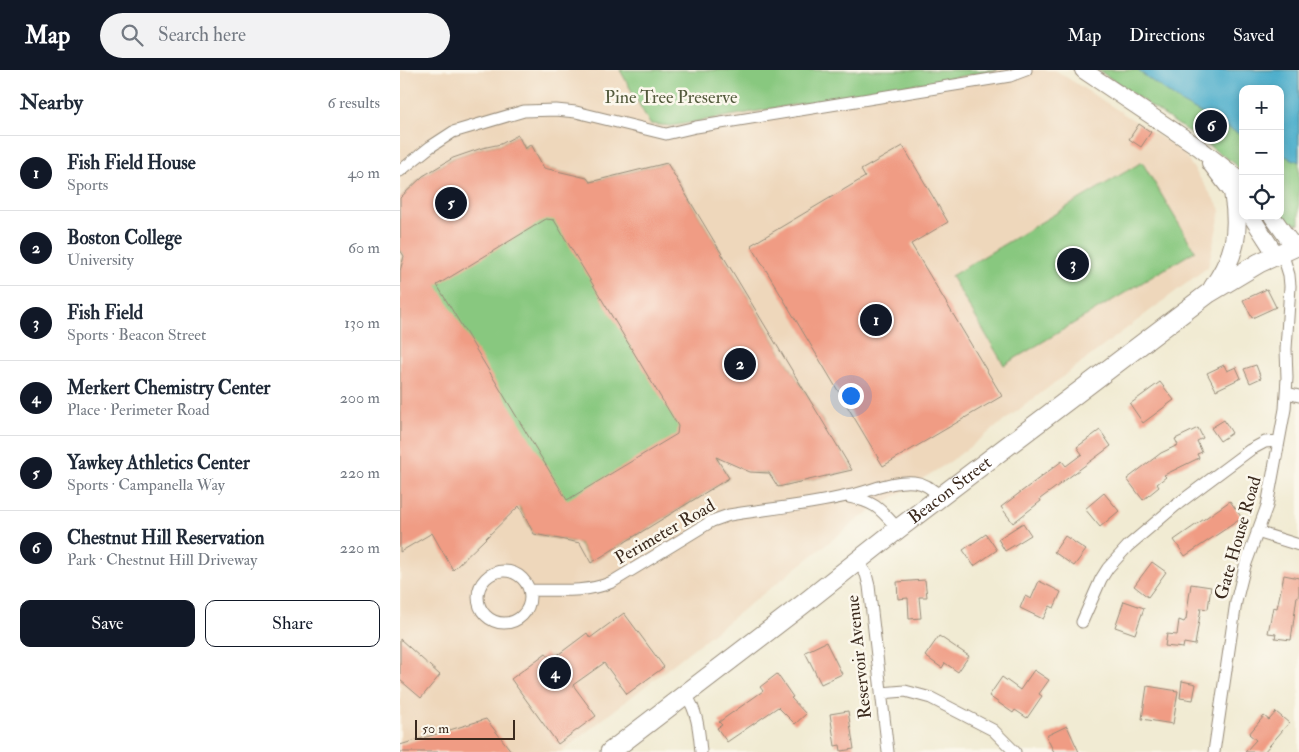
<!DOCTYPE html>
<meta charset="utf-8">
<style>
body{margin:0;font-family:"IM FELL Double Pica",serif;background:#f2f2f3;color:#1f2937}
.controls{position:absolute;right:15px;top:15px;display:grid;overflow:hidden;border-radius:10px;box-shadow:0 2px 8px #0003}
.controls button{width:45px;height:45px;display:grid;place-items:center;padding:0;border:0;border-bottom:1px solid #e0e1e3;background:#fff;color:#1f2937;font:25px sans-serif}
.scale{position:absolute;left:15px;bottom:12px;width:100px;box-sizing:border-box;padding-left:5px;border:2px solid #3b2a1e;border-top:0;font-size:14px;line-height:18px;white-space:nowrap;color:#3b2a1e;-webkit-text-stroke:4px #fbf7ec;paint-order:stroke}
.you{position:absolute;left:450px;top:325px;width:18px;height:18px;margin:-12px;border:4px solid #fff;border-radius:50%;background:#1a73e8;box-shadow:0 0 0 8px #1a73e833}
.badge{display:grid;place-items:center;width:32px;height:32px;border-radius:50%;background:#111827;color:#fff;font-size:16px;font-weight:700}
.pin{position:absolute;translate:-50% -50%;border:2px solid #fff;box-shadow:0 1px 5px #0006}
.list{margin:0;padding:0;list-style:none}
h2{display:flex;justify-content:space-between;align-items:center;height:65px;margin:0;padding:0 20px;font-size:21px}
h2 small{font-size:16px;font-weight:400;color:#747a83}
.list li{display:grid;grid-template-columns:32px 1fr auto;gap:15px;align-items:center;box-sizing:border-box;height:75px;padding:0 20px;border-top:1px solid #e0e1e3}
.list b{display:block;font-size:19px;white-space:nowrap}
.list p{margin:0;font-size:16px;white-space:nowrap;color:#747a83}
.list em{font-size:16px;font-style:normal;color:#747a83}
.actions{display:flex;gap:10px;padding:15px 20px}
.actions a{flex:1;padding:11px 0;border:1px solid #111827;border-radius:10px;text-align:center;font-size:18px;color:#111827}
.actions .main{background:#111827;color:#fff}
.icon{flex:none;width:28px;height:28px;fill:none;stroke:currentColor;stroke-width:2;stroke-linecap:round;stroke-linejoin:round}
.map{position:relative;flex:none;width:899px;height:682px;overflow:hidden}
header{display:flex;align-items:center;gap:30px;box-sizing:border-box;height:70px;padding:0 25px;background:#111827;color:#fff}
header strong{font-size:24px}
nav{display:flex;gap:28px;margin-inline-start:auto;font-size:18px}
.search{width:350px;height:45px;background:#f2f2f3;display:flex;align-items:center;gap:12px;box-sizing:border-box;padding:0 18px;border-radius:28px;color:#747a83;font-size:19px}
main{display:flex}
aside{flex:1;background:#fff}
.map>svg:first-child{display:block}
.built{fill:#eed7bb}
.green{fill:#88c87f;stroke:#62794e}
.water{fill:#4cadcb;stroke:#446c74}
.building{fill:#f09c84;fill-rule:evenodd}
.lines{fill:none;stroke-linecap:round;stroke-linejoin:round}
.minor-casing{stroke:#968a78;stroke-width:13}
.secondary-casing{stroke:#968a78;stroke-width:18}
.primary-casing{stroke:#968a78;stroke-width:21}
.minor{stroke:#fff;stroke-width:11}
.secondary{stroke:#fff;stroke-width:16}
.primary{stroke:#fff;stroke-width:19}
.labels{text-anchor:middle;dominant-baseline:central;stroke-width:5;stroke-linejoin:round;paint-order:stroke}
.park-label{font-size:18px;fill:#52593b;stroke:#fbf7ec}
.street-label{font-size:18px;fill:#3b2a1e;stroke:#fbf7ec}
</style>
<header>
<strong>Map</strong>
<div class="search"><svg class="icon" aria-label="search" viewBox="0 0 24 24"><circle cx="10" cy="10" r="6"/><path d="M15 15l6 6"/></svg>Search here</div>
<nav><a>Map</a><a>Directions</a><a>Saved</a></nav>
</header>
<main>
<aside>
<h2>Nearby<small>6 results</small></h2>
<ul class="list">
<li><span class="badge">1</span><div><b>Fish Field House</b><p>Sports</p></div><em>40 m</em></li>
<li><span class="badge">2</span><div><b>Boston College</b><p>University</p></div><em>60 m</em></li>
<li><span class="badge">3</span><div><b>Fish Field</b><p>Sports · Beacon Street</p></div><em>130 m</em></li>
<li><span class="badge">4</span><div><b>Merkert Chemistry Center</b><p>Place · Perimeter Road</p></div><em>200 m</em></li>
<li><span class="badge">5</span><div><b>Yawkey Athletics Center</b><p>Sports · Campanella Way</p></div><em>220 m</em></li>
<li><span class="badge">6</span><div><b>Chestnut Hill Reservation</b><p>Park · Chestnut Hill Driveway</p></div><em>220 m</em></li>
</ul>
<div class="actions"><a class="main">Save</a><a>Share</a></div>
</aside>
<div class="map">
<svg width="899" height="682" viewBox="0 0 899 682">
<rect width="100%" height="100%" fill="#fbf7ec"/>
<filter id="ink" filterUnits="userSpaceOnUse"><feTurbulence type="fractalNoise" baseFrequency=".02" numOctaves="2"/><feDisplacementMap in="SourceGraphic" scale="10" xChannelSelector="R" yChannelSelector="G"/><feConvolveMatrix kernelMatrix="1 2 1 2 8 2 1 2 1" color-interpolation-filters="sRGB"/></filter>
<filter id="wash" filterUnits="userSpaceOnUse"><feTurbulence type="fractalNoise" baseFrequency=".0096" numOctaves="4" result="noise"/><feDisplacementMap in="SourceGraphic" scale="20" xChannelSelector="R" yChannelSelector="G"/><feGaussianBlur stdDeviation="1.12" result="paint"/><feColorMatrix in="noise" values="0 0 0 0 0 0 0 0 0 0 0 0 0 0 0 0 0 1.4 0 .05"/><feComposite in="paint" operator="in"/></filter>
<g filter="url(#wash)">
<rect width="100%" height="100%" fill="#f1ebd3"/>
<path class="built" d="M0 0H220L250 54 271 56 598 0H655L782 81 821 140 808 197 551 391 460 448 161 682H0Z"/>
<path class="green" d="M220 0H598L271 56 250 54Z
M698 0H899V154L889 152 880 145V19H843V103L834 93Z
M118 65 125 78 131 74 144 98 187 108 190 112 267 93 452 400 378 417 369 403C347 404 340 398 326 383L317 389 329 408 191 493 179 473 134 464 0 223V201L4 186 0 180V128L23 106 53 88 82 78 101 74Z
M742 92 795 181 604 295 551 206Z"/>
<path class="water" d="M737 0H899V92L880 84V19H843V66L782 33Z"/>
<g id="blocks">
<path class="building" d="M739 54 751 62 741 77 729 69Z
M118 65 125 79 131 74 144 98 187 108 190 112 267 93 452 400 378 417 369 403 350 402 316 387 329 408 191 493 180 473 134 464 119 436 53 500 32 463 0 482V201L4 186 0 180V128L23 106 53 88 82 78 101 74ZM146 149 154 150 278 356 277 364 167 430 37 215Z
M503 76 548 152 511 174 602 326 483 396 351 175 465 107 461 100Z
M867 219 876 237 852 248 843 230Z
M824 295 827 301 836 297 841 308 816 320 807 303Z
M856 295 861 308 850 313 844 299Z
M760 312 774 330 743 353 730 334Z
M824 350 832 363 820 371 811 358Z
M798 358 803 368 797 371 802 382 797 384 799 388 764 405 766 407 757 414 759 417 743 430 727 409 761 383 778 375 775 369Z
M700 360 711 376 640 429 641 431 613 453 601 437 662 391 666 396 682 384 677 377Z
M704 423 719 441 700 457 685 439Z
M830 431 842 448 785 486 774 470Z
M623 453 631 465 605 481 598 469Z
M586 464 597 480 574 496 563 480Z
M665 466 686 480 674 496 654 482Z
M752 492 766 502 748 527 734 516Z
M884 505 899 508V527L897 526 891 570 875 568 876 564 868 563 873 537 877 538Z
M525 510 527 527H519L521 548 509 549 508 528 498 529 497 512Z
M639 511 661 522 654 538 650 536 643 549 620 538 625 526 631 529Z
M791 514 811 517 808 539 801 538 795 575 784 573 783 578 765 576 767 564 777 565 779 550 784 552 786 549Z
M724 531 744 538 735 564 715 557Z
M224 543 264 597 227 624 204 593 173 615 196 646 158 674 111 609 146 583 151 590 187 563 190 568Z
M539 566 569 586 558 602 545 593 542 598 525 586Z
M0 569 40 605 21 628 0 610Z
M426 572 442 604 421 614 405 582Z
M634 600 649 610 639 624 642 626 627 648 615 640 613 643 589 626 602 607 620 620Z
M377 604 393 627 391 628 406 644 395 654 378 637 327 672 317 658 322 655 319 652 363 621 360 617Z
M782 611 796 614 793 630 780 628Z
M747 616 778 621 773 654 742 649Z
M448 641 454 679 441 681 440 675 435 676 430 644Z
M876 642 889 653 864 682H845L856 670 849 664 864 646 869 650Z
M86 649 112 682H0V675Z
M667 656 679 682H654L646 666Z"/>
</g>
</g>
<g filter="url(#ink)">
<use href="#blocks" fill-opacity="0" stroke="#968a78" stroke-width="1"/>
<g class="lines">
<g class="minor-casing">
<path id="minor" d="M0 101 30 77 53 62 124 41 156 40 176 42 266 64 296 57 610 6 626 0
M887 323 899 326
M449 427C476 432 480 439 498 459
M857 462 899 475
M457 491 466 504 469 516 488 682
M78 527a26 26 0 1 1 52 0a26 26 0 1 1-52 0Z
M130 520C157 520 187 523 212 512L312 451 329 445C368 439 408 435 447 426 469 422 491 410 514 412 525 413 533 419 540 427
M682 552 701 509 708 498 728 476 775 436 850 380 865 372 879 371
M481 623 505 621 531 628 593 660 615 682
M286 625C298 642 299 662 301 682
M814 682 836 532 845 496 867 436 885 339 887 308 886 279 890 216 889 205 882 182"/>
</g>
<g class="secondary-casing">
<path id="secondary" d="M683 0 798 77 843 112
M810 93 842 135
M851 146 876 185
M872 146 894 177"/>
</g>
<g class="primary-casing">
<g id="primary">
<path d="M813 218C835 186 840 163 834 125"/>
<path id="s1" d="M210 682 402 535 498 459 809 223 859 193 899 175"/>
</g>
</g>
<use href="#minor" class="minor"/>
<use href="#secondary" class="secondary"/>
<use href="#primary" class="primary"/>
</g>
</g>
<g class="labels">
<g class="park-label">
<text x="271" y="27">Pine Tree Preserve</text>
</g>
<g class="street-label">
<text stroke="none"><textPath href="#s1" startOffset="429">Beacon Street</textPath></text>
<text transform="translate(265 462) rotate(-30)">Perimeter Road</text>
<text transform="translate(838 468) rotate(-74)">Gate House Road</text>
<text transform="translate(459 587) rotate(-96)">Reservoir Avenue</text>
</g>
</g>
</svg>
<div class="controls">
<button>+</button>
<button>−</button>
<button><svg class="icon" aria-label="locate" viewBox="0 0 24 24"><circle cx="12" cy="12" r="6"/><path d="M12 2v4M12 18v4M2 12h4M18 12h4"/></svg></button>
</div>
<div class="scale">50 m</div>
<div class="you"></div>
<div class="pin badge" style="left:476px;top:250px">1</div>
<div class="pin badge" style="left:340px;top:294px">2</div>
<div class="pin badge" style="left:673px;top:194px">3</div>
<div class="pin badge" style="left:155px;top:603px">4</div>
<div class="pin badge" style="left:51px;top:133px">5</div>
<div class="pin badge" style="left:811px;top:56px">6</div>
</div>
</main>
